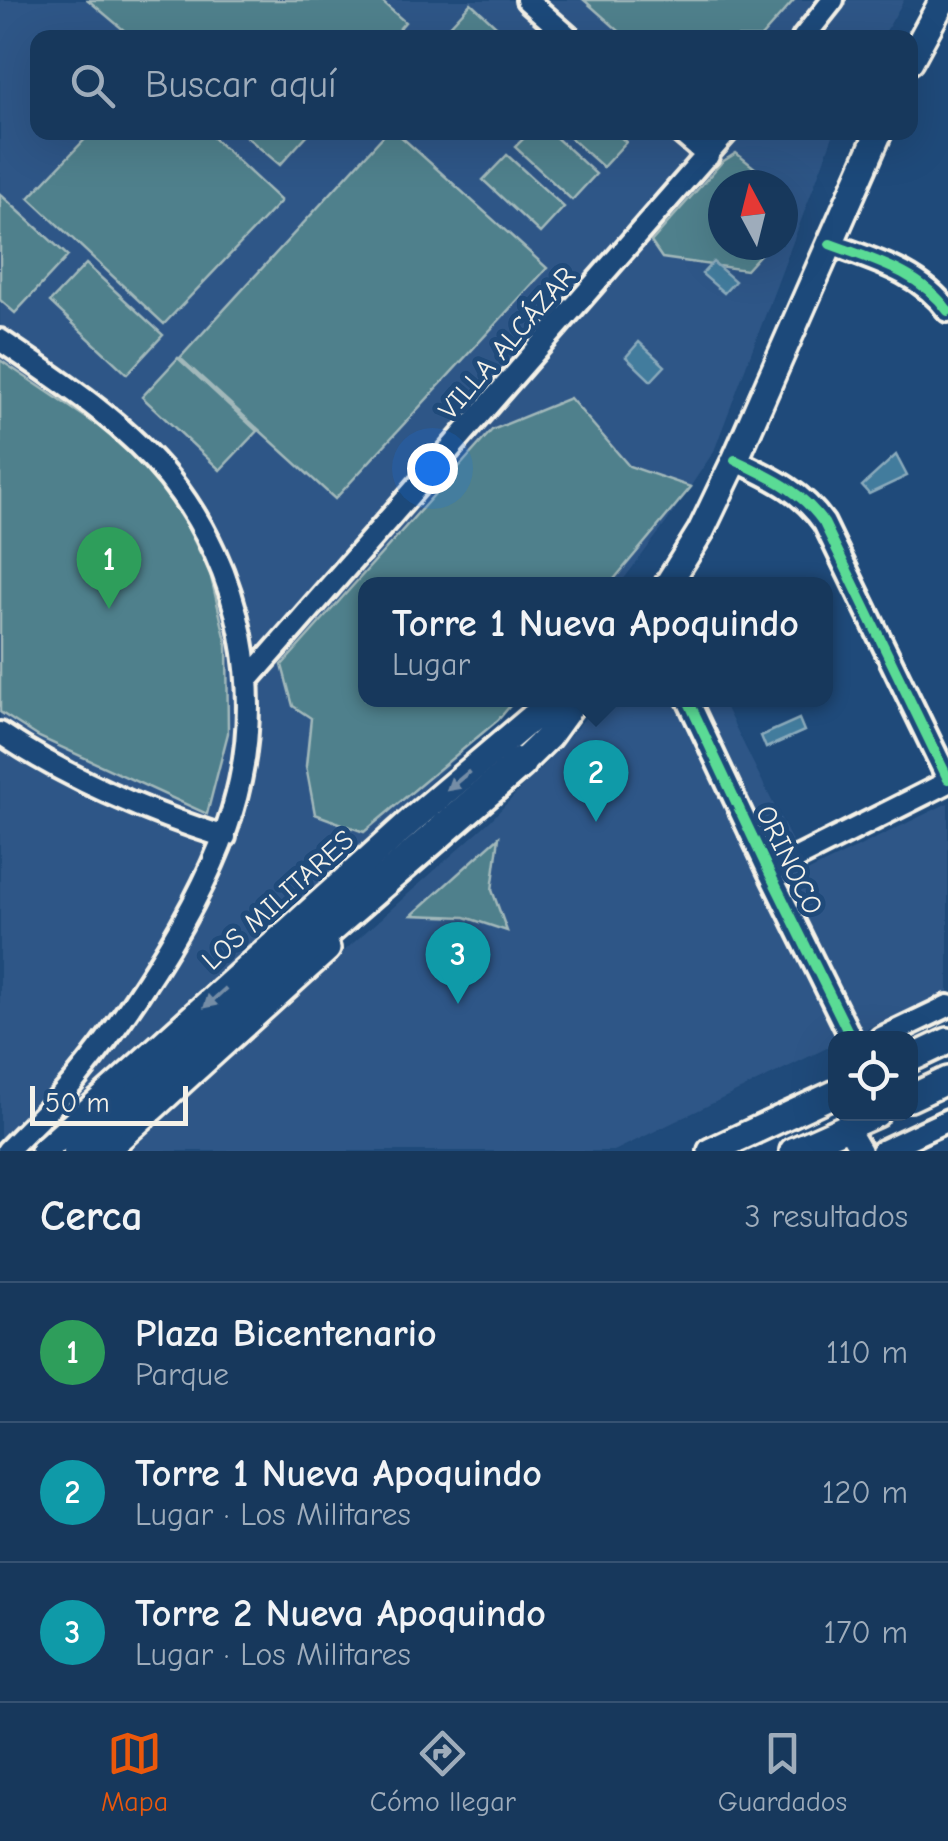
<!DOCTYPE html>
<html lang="es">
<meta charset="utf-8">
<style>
body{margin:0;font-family:"Comic Neue",sans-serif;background:#244365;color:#f1f3f6}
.controls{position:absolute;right:30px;bottom:30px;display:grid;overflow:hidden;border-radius:20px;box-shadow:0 10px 40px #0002}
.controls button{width:90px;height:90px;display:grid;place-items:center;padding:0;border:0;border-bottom:2px solid #365272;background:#17385c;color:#f1f3f6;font:50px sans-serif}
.compass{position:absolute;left:708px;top:170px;width:90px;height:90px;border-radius:50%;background:#17385c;box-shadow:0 10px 40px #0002;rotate:353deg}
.scale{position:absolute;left:30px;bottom:25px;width:158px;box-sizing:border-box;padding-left:10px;border:5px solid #f4f1e8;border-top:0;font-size:28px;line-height:35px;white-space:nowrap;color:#f4f1e8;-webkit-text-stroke:8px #1f4a7a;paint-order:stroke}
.you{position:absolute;left:432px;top:468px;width:35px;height:35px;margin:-25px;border:8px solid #fff;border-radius:50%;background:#1a73e8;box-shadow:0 0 0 15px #1a73e833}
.badge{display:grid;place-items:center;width:65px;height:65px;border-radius:50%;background:#ea580c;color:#fff;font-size:32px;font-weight:700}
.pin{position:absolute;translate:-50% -82px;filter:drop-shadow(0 2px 5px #0008)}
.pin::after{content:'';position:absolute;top:52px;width:35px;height:30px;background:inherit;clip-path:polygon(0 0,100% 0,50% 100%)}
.popup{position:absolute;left:358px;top:577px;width:475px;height:130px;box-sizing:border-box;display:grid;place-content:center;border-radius:20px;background:#17385c;filter:drop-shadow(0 2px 8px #0005);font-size:32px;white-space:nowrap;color:#9eacbb}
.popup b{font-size:38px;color:#f1f3f6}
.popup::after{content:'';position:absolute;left:50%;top:100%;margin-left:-20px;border:20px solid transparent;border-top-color:#17385c}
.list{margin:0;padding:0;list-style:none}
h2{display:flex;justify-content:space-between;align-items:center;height:130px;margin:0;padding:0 40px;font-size:42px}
h2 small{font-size:32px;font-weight:400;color:#9eacbb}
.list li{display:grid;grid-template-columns:65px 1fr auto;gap:30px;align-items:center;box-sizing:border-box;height:140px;padding:0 40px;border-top:2px solid #365272}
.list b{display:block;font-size:38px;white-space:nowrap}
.list p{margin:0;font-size:32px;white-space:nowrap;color:#9eacbb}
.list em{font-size:32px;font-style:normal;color:#9eacbb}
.icon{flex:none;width:55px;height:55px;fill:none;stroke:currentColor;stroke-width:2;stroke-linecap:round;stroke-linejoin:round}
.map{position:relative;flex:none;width:948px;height:1151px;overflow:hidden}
.search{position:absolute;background:#17385c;box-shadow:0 10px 40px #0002;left:30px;right:30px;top:30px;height:110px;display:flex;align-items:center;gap:25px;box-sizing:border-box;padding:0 35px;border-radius:20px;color:#9eacbb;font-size:38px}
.sheet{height:550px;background:#17385c}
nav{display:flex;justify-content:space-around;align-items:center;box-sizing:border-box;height:140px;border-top:2px solid #365272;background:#17385c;font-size:28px;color:#9eacbb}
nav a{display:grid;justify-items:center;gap:5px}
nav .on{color:#ea580c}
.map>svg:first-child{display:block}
.built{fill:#2f5787;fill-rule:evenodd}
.green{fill:#4f808c;stroke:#a2b8ba;stroke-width:2.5}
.water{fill:#437b9d;stroke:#8aaabb;stroke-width:2.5}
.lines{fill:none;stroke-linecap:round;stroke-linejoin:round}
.minor-casing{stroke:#f4f1e8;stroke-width:28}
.major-casing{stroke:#f4f1e8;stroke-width:32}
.highway-casing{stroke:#f4f1e8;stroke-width:38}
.minor{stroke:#1f4a7a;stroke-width:20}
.major{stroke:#1f4a7a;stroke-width:25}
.highway{stroke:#1f4a7a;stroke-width:30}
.cycleway-casing{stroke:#1f4a7a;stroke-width:16}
.cycleway{stroke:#5adb95;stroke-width:10}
.oneway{fill:#748da6}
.labels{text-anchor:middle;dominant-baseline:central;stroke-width:10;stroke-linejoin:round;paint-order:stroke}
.street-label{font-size:28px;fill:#f4f1e8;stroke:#1f4a7a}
</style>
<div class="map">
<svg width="948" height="1151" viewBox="0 0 948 1151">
<rect width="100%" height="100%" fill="#1f4a7a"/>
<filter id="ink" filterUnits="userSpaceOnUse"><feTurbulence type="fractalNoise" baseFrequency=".01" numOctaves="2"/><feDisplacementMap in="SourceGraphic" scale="20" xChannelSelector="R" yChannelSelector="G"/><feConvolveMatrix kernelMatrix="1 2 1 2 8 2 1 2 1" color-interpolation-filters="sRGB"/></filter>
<g filter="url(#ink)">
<path class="built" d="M0 0H904L882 38H38V132L834 133 714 451 666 523 620 584H366V700H517L498 720 26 1151H0ZM723 185H783V245H723Z
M601 700H722L807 872 948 803V992L846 1038H836L835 1044 614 1151H128L324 969 490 821 553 755Z"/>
<path class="green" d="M88 0H380L405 22 392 37H132Z
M584 0H794L761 37 627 38Z
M471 3 508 37H456L447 29Z
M208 133 281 201 164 324 29 198 91 133Z
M242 133H309L280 165Z
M386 133H397L547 268 335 499 180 358Z
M529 133H551L596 174 572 200 515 147Z
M565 133H616L626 142 603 167Z
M736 153 776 185H723V245H767L765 249 746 270 662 258 651 242 722 162Z
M507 155 564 207 540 233 483 180Z
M0 194 68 256 15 313 0 300Z
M86 264 163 335 127 374 50 302Z
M178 358 257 431 220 470 142 397Z
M0 360 109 433 166 484 210 573 227 645 228 733 207 814 39 737 0 712Z
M570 398 629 466 691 487 610 584H366V700H515L498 720 364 832 315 814 306 766 311 718 293 706 282 665 492 430Z
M499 837 492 890 507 931 465 917 412 915Z"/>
<path class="water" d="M713 262 735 281 724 293 702 274Z
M639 342 665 366 651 381 626 357Z
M896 455 907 476 869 494 862 486Z
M799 719 804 731 766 748 761 736Z"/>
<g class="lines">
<g class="minor-casing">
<path id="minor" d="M527 0 570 38
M803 38 833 0
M680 132 708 156
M830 244C873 260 920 272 948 311
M0 340C60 381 123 421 169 478 205 523 230 578 241 635 266 763 222 863 155 969 131 1007 104 1045 75 1080 54 1105 30 1127 7 1151
M735 460C770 477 801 490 824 523L948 779
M248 680 727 132
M688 700 769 872 851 1038
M0 733C70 780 146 812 225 837
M769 872 948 782
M881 1038 948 1006
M847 1127 861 1151
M882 1151 948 1120"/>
</g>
<g class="major-casing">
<path id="major" d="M910 61 943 0
M668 584 701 531 735 460 879 132
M508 776 549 736 575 700
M910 1059 948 1041
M910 1098 948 1080
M44 1151 413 819 532 718 557 700
M105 1151 327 949
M711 1151 836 1093
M793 1151 876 1114"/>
</g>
<g class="highway-casing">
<path id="highway" d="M79 1151 266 983 520 763"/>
</g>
<use href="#minor" class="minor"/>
<use href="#major" class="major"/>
<use href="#highway" class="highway"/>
<g class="cycleway-casing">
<path id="cycleway" d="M830 244C873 260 920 272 948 311
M735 460C770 477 801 490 824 523L948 779
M688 700 769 872 851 1038"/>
</g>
<use href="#cycleway" class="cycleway"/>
</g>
<defs><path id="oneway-solid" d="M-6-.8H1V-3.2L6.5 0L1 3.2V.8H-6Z" transform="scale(2.5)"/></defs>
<g class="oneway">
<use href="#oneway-solid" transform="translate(458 781) rotate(140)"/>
<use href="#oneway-solid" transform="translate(215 998) rotate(138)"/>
</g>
</g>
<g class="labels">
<g class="street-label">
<text transform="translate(507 343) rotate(-49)">VILLA ALCÁZAR</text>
<text transform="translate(789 860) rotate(64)">ORINOCO</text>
<text transform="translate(278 900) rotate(-42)">LOS MILITARES</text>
</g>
</g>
</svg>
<div class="controls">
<button><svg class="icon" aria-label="locate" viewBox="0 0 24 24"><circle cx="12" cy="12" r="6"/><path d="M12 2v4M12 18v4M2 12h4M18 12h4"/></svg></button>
</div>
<svg class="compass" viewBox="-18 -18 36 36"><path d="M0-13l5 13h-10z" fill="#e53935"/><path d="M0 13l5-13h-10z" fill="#9eacbb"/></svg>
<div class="scale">50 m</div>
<div class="you"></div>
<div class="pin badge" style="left:109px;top:609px;background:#2e9e5b">1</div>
<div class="pin badge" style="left:596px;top:822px;background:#0f9aa8">2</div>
<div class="popup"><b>Torre 1 Nueva Apoquindo</b>Lugar</div>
<div class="pin badge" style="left:458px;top:1004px;background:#0f9aa8">3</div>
<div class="search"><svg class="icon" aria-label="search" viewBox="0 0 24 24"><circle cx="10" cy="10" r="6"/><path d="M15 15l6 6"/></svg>Buscar aquí</div>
</div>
<section class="sheet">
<h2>Cerca<small>3 resultados</small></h2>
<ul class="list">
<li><span class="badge" style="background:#2e9e5b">1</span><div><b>Plaza Bicentenario</b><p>Parque</p></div><em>110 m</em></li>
<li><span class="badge" style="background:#0f9aa8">2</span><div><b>Torre 1 Nueva Apoquindo</b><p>Lugar · Los Militares</p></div><em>120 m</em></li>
<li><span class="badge" style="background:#0f9aa8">3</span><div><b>Torre 2 Nueva Apoquindo</b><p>Lugar · Los Militares</p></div><em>170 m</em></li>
</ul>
</section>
<nav>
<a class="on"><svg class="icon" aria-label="map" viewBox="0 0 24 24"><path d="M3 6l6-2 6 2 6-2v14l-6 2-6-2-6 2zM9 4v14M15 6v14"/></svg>Mapa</a>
<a><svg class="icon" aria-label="directions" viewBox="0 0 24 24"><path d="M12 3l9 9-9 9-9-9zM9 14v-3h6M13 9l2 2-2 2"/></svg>Cómo llegar</a>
<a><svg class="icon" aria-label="saved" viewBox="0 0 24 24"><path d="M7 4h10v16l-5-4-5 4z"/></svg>Guardados</a>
</nav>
